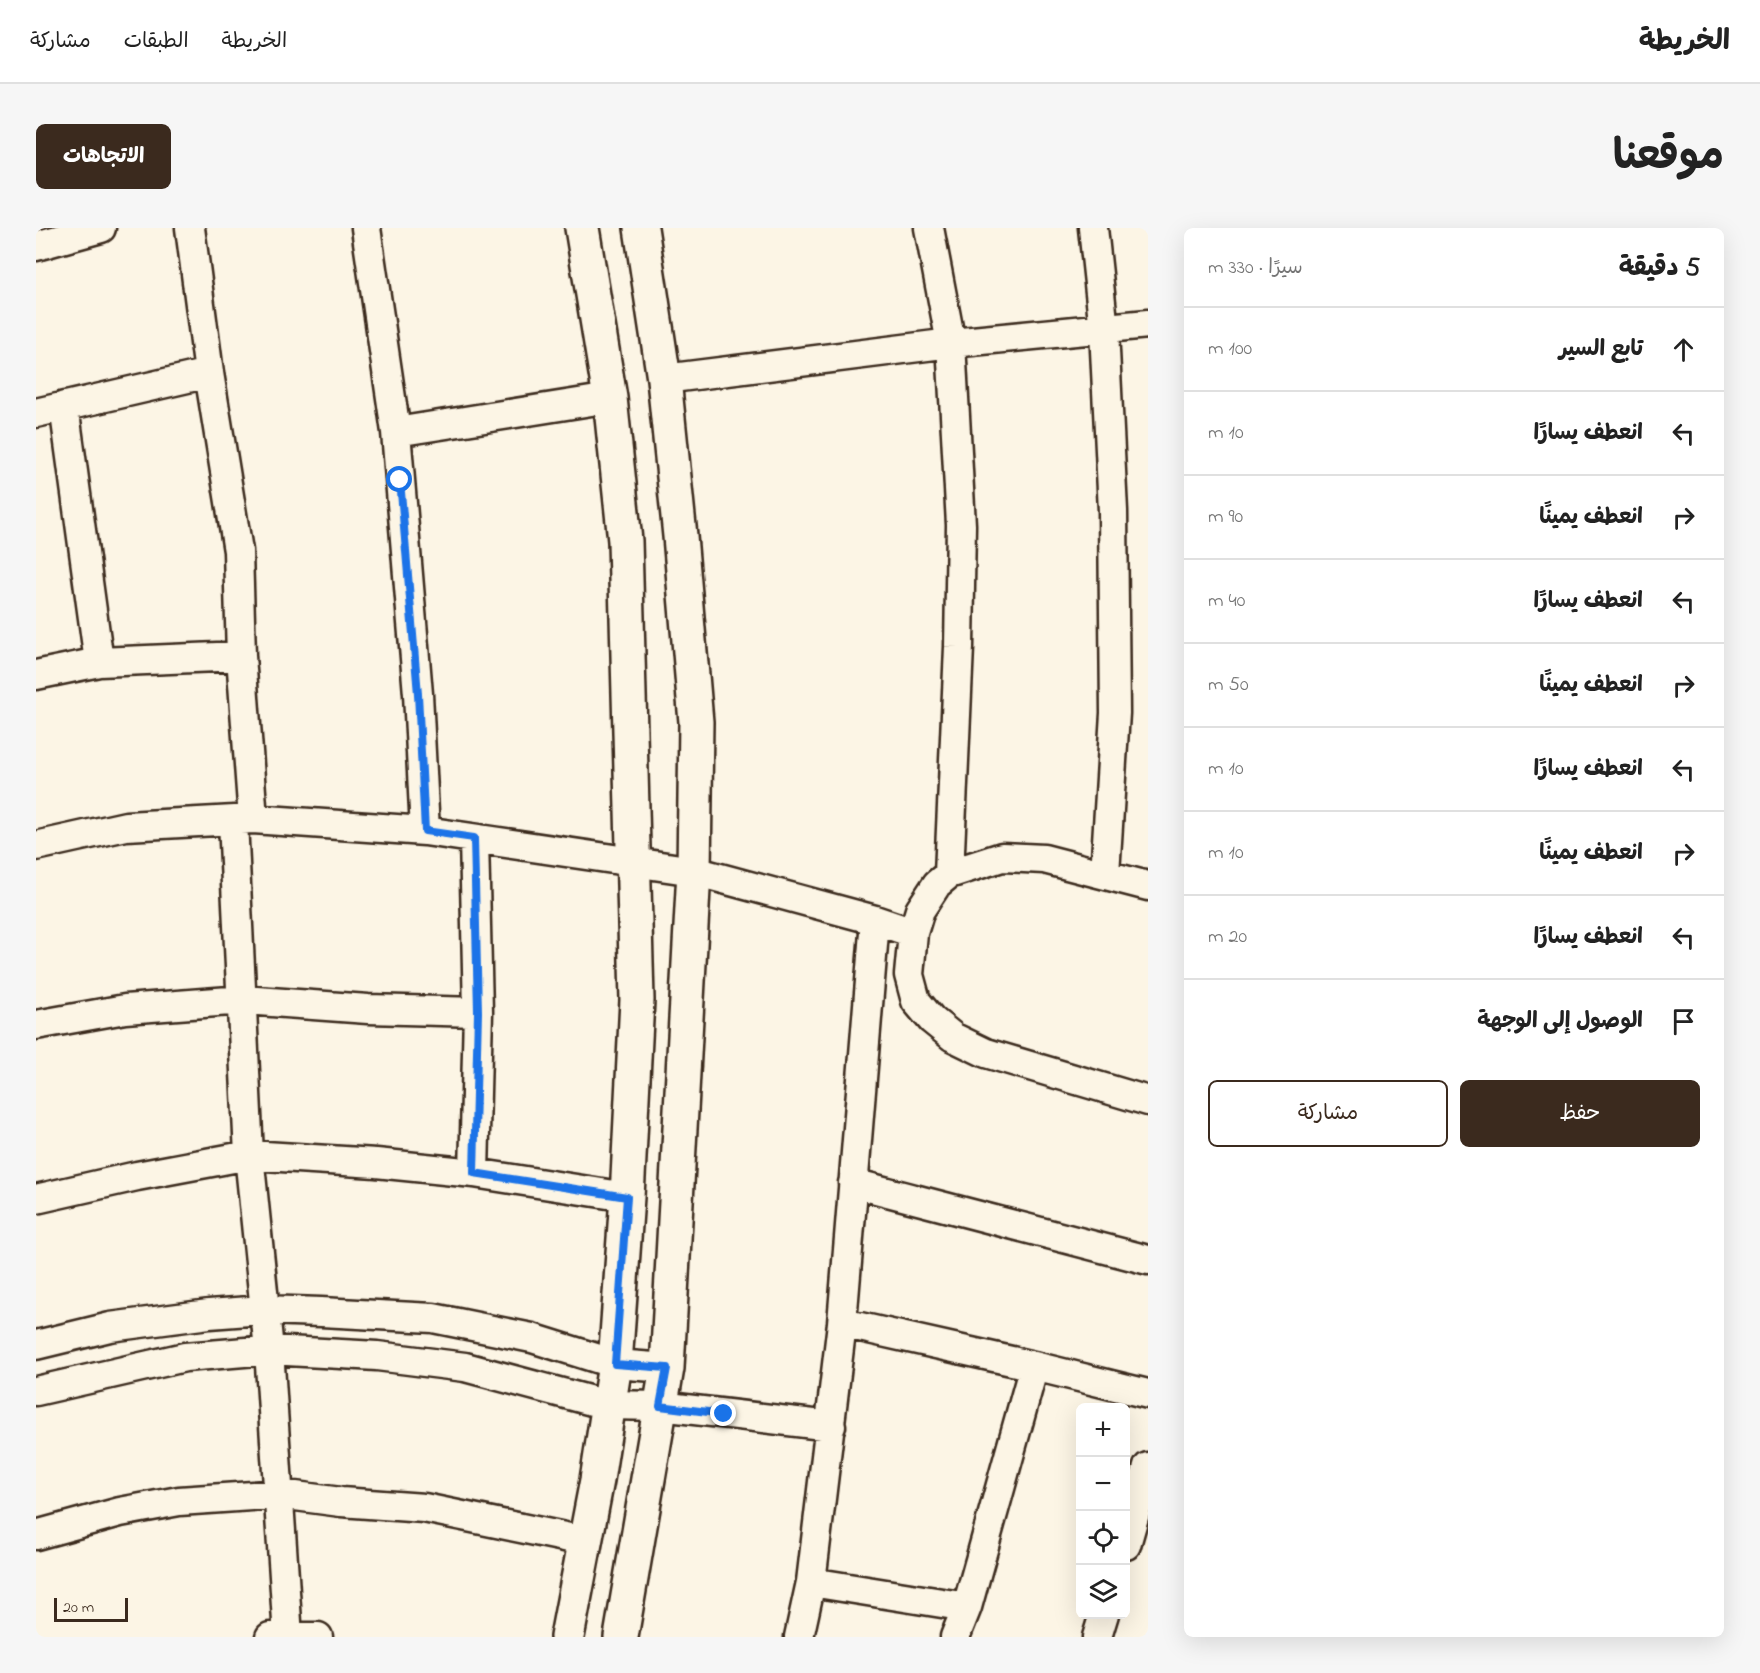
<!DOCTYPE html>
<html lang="ar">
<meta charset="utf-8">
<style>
body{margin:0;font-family:"Indie Flower","Playpen Sans Arabic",sans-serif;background:#f6f6f6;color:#222;direction:rtl}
.controls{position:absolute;right:18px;bottom:18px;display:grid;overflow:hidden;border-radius:9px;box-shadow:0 6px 24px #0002}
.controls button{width:54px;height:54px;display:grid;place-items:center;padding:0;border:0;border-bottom:2px solid #e0e0e0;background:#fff;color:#222;font:30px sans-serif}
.scale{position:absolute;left:18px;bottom:15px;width:74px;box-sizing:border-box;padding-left:6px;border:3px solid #3b2a1e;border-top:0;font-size:16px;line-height:21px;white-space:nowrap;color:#3b2a1e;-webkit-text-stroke:4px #fcf5e5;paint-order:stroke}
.stop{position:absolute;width:18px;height:18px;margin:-14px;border:4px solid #1a73e8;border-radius:50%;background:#fff}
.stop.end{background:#1a73e8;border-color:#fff;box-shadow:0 2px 6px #0008}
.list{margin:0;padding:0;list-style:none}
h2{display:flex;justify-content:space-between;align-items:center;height:78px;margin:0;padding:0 24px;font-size:26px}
h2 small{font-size:20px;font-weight:400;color:#767676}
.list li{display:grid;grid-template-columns:39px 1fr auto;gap:18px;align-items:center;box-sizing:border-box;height:84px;padding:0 24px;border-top:2px solid #e0e0e0}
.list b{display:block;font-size:22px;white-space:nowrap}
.list em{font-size:20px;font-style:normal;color:#767676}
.actions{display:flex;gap:12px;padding:18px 24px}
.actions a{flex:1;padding:14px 0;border:2px solid #3b2a1e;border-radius:9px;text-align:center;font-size:21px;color:#3b2a1e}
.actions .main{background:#3b2a1e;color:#fff}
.icon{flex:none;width:33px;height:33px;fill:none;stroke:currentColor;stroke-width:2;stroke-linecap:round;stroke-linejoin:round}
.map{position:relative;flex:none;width:1112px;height:1409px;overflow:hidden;direction:ltr;border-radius:9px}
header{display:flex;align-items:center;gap:36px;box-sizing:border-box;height:84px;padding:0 30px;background:#fff;border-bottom:2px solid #e0e0e0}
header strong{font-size:28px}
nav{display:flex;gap:33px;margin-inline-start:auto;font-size:21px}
.intro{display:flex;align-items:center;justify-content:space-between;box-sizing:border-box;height:144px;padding:0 36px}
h1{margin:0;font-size:42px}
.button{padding:15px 27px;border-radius:9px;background:#3b2a1e;color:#fff;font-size:21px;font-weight:700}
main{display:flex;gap:36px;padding:0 36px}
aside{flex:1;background:#fff;border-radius:9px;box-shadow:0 6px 24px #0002}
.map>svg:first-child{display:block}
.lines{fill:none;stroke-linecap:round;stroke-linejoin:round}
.street-casing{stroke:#3b2a1e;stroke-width:33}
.secondary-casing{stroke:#3b2a1e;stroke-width:38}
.street{stroke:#fcf5e5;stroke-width:28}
.secondary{stroke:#fcf5e5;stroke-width:33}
.route{stroke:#1a73e8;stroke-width:8}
</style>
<header>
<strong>الخريطة</strong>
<nav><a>الخريطة</a><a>الطبقات</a><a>مشاركة</a></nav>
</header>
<div class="intro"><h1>موقعنا</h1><a class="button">الاتجاهات</a></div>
<main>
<aside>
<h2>5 دقيقة<small>سيرًا · 330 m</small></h2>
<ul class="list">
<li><svg class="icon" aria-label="ahead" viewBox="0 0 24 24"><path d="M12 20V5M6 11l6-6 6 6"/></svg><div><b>تابع السير</b></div><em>100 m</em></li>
<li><svg class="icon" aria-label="left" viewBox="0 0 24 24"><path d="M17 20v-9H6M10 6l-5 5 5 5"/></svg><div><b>انعطف يسارًا</b></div><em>10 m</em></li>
<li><svg class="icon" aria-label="right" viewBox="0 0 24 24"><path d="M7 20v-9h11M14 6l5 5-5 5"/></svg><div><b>انعطف يمينًا</b></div><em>90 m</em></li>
<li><svg class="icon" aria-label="left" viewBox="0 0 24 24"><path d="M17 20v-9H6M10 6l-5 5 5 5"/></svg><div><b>انعطف يسارًا</b></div><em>40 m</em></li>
<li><svg class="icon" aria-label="right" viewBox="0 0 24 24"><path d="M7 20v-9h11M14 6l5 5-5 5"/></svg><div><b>انعطف يمينًا</b></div><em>50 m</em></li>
<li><svg class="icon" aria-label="left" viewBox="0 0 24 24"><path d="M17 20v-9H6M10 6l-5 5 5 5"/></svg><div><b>انعطف يسارًا</b></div><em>10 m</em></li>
<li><svg class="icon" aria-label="right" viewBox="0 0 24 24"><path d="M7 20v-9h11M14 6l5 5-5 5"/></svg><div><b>انعطف يمينًا</b></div><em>10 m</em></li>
<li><svg class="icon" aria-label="left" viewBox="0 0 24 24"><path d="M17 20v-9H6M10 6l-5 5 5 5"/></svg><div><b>انعطف يسارًا</b></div><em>20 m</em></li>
<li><svg class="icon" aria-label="arrive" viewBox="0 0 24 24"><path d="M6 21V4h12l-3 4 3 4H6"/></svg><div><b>الوصول إلى الوجهة</b></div></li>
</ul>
<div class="actions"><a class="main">حفظ</a><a>مشاركة</a></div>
</aside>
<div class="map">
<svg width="1112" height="1409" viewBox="0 0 1112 1409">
<rect width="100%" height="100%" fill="#fcf5e5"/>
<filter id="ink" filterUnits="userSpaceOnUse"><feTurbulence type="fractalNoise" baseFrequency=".0167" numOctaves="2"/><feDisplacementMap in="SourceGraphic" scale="12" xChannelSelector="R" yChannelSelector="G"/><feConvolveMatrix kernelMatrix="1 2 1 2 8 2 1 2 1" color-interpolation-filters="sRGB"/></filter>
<g filter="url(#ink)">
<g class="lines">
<g class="street-casing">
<path id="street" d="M154 0 173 145 202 323 205 428 217 591
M330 0 360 204 382 466 389 603
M893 0 915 115 925 297 923 419 913 646
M1057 0 1068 102 1077 283 1079 485 1069 646
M0 18 65 0
M628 151 915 115 1112 96
M28 178 63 434
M0 185 173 145
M360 204 574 170
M0 447 63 434 205 428
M197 593 213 927 233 1122 252 1409
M0 618 90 598 217 591 389 603 658 643 839 692 877 705
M1112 658 1008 631 966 629 913 646 901 656 884 682 877 705 873 747 880 773 896 792 917 809 950 825 1112 873
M0 797 89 781 207 772 332 781 442 784
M438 945 442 784 438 611
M817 955 1112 1032
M0 971 101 948 213 927 340 935 438 945 591 969
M806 1095 998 1138 1112 1166
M0 1117 74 1099 173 1086 228 1082 285 1084 397 1090 496 1110 579 1136 631 1140
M0 1163 149 1129 233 1122 341 1128 429 1139 571 1177 624 1178 795 1198
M0 1307 84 1284 143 1273 244 1266 305 1274 388 1280 548 1313
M1090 1317 1112 1239
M775 1354 931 1379
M234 1409H282
M763 1409 775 1354 806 1095 839 692
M919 1409 931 1379 998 1138
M1061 1409 1068 1386"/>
</g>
<g class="secondary-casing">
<path id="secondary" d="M531 1409 561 1252 579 1136 591 969 601 772 589 313 574 170 546 0
M585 1409 631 1140 658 643 660 494 644 308 628 151 605 0"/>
</g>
<use href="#street" class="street"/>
<use href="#secondary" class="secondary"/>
</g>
</g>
<g class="lines" filter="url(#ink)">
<path class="route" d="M364 252 382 466 389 603 438 610 442 784 438 945 591 969 579 1136 631 1140 624 1178 688 1186"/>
</g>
</svg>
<div class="controls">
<button>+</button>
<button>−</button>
<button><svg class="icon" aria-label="locate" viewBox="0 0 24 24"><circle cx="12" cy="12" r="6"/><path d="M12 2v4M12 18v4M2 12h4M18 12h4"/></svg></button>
<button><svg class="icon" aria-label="layers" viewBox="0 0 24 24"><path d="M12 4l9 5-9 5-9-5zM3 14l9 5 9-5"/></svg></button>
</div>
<div class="scale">20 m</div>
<div class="stop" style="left:364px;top:252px"></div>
<div class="stop end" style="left:688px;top:1186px"></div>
</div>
</main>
